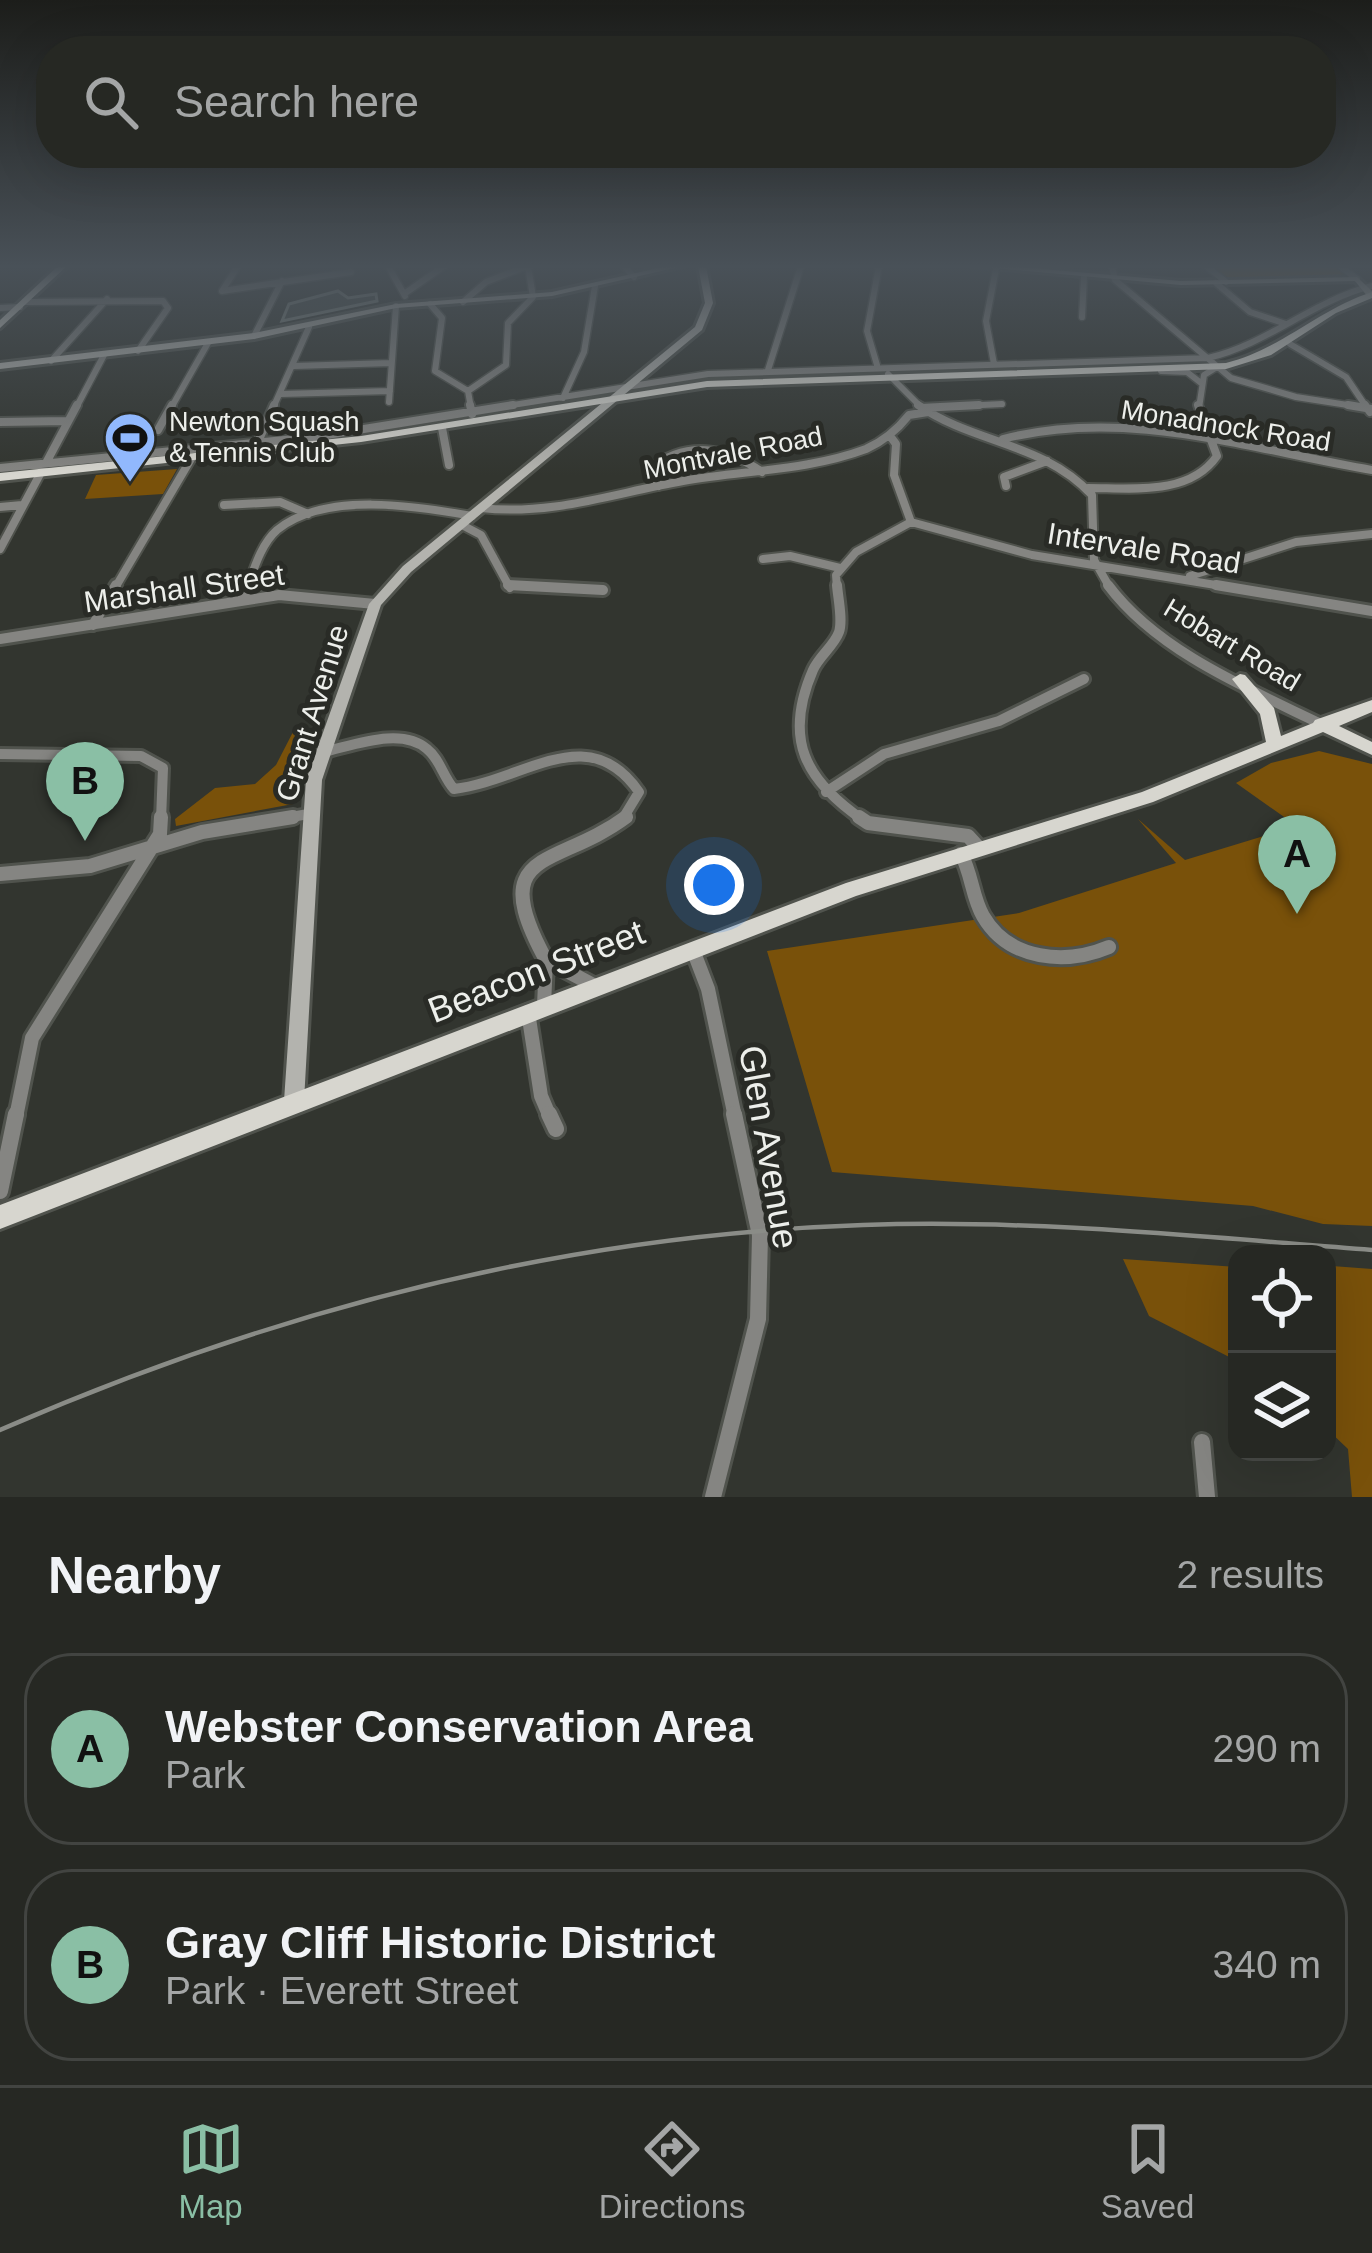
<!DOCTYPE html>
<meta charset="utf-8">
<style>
body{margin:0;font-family:Arial,sans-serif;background:#323430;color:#f1f3f6}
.controls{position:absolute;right:36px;bottom:36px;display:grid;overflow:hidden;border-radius:24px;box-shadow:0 12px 48px #0002}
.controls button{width:108px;height:108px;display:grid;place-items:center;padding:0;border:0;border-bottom:3px solid #424441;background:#262823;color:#f1f3f6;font:60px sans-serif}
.you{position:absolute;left:714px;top:885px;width:42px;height:42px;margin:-30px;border:9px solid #fff;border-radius:50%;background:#1a73e8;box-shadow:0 0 0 18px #1a73e833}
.badge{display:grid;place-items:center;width:78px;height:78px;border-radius:50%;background:#8abfa5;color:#111;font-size:39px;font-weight:700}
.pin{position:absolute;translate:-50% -99px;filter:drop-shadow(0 3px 6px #0008)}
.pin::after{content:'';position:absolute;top:63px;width:42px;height:36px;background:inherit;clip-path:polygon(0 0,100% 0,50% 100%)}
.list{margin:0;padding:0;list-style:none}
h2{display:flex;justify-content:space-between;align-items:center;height:156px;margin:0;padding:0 48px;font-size:51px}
h2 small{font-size:39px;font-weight:400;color:#a4a6a6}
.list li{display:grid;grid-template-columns:78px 1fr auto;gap:36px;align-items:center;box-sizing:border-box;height:192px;margin:0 24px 24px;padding:0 24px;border:3px solid #424441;border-radius:48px}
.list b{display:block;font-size:45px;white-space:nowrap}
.list p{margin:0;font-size:39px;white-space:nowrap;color:#a4a6a6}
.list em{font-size:39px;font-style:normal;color:#a4a6a6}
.icon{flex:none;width:66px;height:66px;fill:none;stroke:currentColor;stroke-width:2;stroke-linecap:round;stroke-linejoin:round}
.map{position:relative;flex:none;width:1372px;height:1497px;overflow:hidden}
.search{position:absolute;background:#262823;box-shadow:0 12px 48px #0002;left:36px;right:36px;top:36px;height:132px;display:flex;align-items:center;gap:30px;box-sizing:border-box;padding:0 42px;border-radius:48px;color:#a4a6a6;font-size:45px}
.sheet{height:588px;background:#262823}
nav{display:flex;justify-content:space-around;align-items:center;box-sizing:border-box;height:168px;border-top:3px solid #424441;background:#262823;font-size:33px;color:#a4a6a6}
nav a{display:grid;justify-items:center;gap:6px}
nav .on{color:#8abfa5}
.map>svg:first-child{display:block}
.green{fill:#79510a}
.building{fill:#444a46;stroke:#7e8580;stroke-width:3}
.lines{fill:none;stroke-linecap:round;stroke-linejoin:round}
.street-far4-casing{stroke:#50534d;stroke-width:9}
.street-far3-casing{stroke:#50534d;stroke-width:12}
.street-far2-casing{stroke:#50534d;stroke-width:16}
.street-far1-casing{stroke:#50534d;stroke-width:20}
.street-casing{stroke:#50534d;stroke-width:22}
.secondary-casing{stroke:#50534d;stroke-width:6}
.primary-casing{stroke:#50534d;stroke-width:6}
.street-far4{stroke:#858582;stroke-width:6}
.street-far3{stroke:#858582;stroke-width:8}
.street-far2{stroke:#858582;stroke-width:10}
.street-far1{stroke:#858582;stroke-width:14}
.street{stroke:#858582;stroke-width:16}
.secondary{fill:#b3b3ae;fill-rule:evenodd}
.primary{fill:#d7d6cf;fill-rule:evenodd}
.tram{stroke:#8a8c87;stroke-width:4.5}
.labels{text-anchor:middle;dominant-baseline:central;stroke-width:10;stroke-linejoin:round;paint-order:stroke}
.far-poi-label{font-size:27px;fill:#edefeb;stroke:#292b26;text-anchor:start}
.far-street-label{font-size:27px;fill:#edefeb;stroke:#292b26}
.street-label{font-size:30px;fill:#edefeb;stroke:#292b26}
.near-street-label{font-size:36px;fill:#edefeb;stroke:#292b26}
</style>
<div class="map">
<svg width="1372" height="1497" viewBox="0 0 1372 1497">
<rect width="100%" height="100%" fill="#32352f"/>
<path class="green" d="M1210 266H1337L1350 277 1232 280Z
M177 469 163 494 85 499 96 475Z
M318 730 293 804 176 826 175 819 215 788 255 784 276 765 293 732Z
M1319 751 1372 764V1226L1323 1224 1253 1206 832 1172 767 951 1019 913 1176 863 1138 819 1185 860 1297 826 1236 783 1271 763Z
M1123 1259 1237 1267V1361L1149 1316Z
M1332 1266 1372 1269V1497H1352L1348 1449 1327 1429V1274H1333Z"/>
<path class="building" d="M338 291 348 298 376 294 377 301 282 321 289 304Z"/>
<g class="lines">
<g class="street-far4-casing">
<path id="street-far4" d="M388 266 405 296
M624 266 634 277
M1112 266 1115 280 1231 378 1296 397 1367 408
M1206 266 1226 282
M1340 266 1357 279
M1216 283 1250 312 1286 324
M222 291 351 272
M222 291 238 266
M404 294 444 266
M25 302 163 301 168 308 138 351
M463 302 486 282 527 266
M430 304 442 318 435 371 468 391 471 408
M0 308 20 307
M1082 317 1084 277
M254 336 282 281
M1290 344 1346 377 1367 408
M51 361 107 299
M994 364 986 321 996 269
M877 365 867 331 879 266
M294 366 391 363
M768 370 801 266
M1161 371 1187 372 1201 383
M888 374 922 408
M468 391 506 365 508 323 533 297 528 266
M281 394 390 391
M563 398 584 352 595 286
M389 402 396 306
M76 408 104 355
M171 408 208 343
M273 408 309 327
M494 408 708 374 1208 358C1268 344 1312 301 1372 286
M921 408 1002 404
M1199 408 1204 375 1217 367"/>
</g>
<g class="street-far3-casing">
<path id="street-far3" d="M470 405 472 414
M918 405C974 444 1043 442 1092 495L1094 560 1110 588
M1348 405 1372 409
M1365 405 1370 412
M921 408 979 405
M0 422 67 421
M442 428 449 465
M158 430 172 405
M890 436 896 444 894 475 911 522
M1003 439C1127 407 1249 449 1372 470
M255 449 274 405
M0 468 314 437 513 405
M659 486 650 469C686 440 726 447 762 472
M1006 486 1004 477 1047 461
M1088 488C1132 488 1189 496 1217 456L1198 405
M224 505 280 502 308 514
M0 507 22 505
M481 508C552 516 614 493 683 481 744 470 807 471 866 449 884 441 897 430 909 415L928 412
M911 522 1032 555 1234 588
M462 525 481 535 510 588
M0 549 77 405
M763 559 790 556 840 568
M1190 576 1296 542 1372 534
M115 588 191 459
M247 588C254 569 261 544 277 530 325 491 417 506 472 516
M837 588 836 575 856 552 911 522"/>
</g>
<g class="street-far2-casing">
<path id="street-far2" d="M508 585 603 590
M837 585C838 598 843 620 839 632 834 646 819 656 813 670 783 739 805 780 863 820
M1108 585C1157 651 1249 689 1321 724
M1216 585 1372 611
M242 600 248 585
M93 625 116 585
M0 639 279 595 375 604
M323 752C352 746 401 726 427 749 440 759 443 777 454 789 524 781 588 718 639 792L622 820
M0 754 141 756 163 768 161 820
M826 792 884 754 999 721 1084 679
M275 820 308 814"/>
</g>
<g class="street-far1-casing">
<path id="street-far1" d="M859 817 868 823 968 836 979 848
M961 854C972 874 972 897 983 916 1009 961 1066 965 1109 947
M0 874 90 866 202 832 293 817
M693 950 708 989 735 1117
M546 960C484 847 556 869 626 817
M544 1006 546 960 595 986
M528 1012 541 1096 550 1117
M16 1117 32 1038 160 834 161 817"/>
</g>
<g class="street-casing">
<path id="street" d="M549 1114 556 1129
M0 1191 16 1114
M1202 1442 1207 1497
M713 1497 758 1319 760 1235 734 1114"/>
</g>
<g class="secondary-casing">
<path id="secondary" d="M667 266H683L552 296 396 308 254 339 0 369V363L254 333 396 304 552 292Z
M698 266H706L713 303 702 330 411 572 381 605 322 780 304 1101 301 1108 294 1111 287 1108 284 1101 306 780 369 604 403 566 695 327 705 303Z
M972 266H1008L1181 281 1357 277 1372 291V297H1368L1355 281 1181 285Z"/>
</g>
<g class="primary-casing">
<path id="primary" d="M58 266H67L0 328V320Z
M1372 292V298L1336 313 1271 355 1226 369 707 387 361 442 0 481V473L361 436 707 381 1226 363C1280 350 1319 309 1372 292Z
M1240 674 1245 675 1274 708 1281 736 1313 723 1315 720 1372 700V712L1339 726 1372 742V755L1323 732 1153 802 856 896 0 1229V1205L846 883 1142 792 1266 742 1260 714 1232 679Z"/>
</g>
<use href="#street-far4" class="street-far4"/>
<use href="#street-far3" class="street-far3"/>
<use href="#street-far2" class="street-far2"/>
<use href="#street-far1" class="street-far1"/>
<use href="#street" class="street"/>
<use href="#secondary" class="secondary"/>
<use href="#primary" class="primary"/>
<path class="tram" d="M0 1430C275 1310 562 1235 863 1225 1033 1219 1203 1237 1372 1250"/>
</g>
<linearGradient id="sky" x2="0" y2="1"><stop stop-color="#1c1d1a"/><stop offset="0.56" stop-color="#495158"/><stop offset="1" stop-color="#495158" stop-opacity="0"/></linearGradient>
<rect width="1372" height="476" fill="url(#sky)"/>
<defs>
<g id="stadium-pin" transform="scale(2.7)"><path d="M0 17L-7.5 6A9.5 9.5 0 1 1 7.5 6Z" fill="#91b8fd" stroke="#292b26"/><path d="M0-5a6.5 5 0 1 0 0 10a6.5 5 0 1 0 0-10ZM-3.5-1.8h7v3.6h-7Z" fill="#111"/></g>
</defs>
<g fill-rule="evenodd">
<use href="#stadium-pin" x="130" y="438"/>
</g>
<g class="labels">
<g class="far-poi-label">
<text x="169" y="422">Newton Squash<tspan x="169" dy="31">&amp; Tennis Club</tspan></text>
</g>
<g class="far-street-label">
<text transform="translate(1226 426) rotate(9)">Monadnock Road</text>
<text transform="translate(733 453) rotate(-11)">Montvale Road</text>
<text transform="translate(1232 645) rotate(31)">Hobart Road</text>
</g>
<g class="street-label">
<text transform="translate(1144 548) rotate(9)">Intervale Road</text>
<text transform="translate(184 588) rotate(-8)">Marshall Street</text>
<text transform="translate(312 713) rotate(-73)">Grant Avenue</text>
</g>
<g class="near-street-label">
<text transform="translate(536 971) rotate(-21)">Beacon Street</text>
<text transform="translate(769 1147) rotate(80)">Glen Avenue</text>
</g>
</g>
</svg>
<div class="controls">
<button><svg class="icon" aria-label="locate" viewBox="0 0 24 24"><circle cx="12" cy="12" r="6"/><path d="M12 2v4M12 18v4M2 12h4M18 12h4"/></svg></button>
<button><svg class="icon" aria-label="layers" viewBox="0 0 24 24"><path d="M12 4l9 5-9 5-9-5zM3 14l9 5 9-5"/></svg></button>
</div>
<div class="you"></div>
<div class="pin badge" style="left:1297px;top:914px">A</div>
<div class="pin badge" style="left:85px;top:841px">B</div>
<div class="search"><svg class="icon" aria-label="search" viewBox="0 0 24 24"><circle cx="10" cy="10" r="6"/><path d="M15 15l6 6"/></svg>Search here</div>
</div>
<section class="sheet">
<h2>Nearby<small>2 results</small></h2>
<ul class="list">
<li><span class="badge">A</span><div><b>Webster Conservation Area</b><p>Park</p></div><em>290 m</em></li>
<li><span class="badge">B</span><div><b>Gray Cliff Historic District</b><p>Park · Everett Street</p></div><em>340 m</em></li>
</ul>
</section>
<nav>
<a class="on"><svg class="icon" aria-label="map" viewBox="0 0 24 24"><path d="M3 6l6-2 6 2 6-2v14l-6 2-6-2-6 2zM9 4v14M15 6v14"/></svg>Map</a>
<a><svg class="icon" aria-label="directions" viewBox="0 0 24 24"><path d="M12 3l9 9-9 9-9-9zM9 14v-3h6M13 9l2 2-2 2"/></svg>Directions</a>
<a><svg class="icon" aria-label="saved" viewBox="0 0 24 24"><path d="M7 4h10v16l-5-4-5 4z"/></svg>Saved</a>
</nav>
